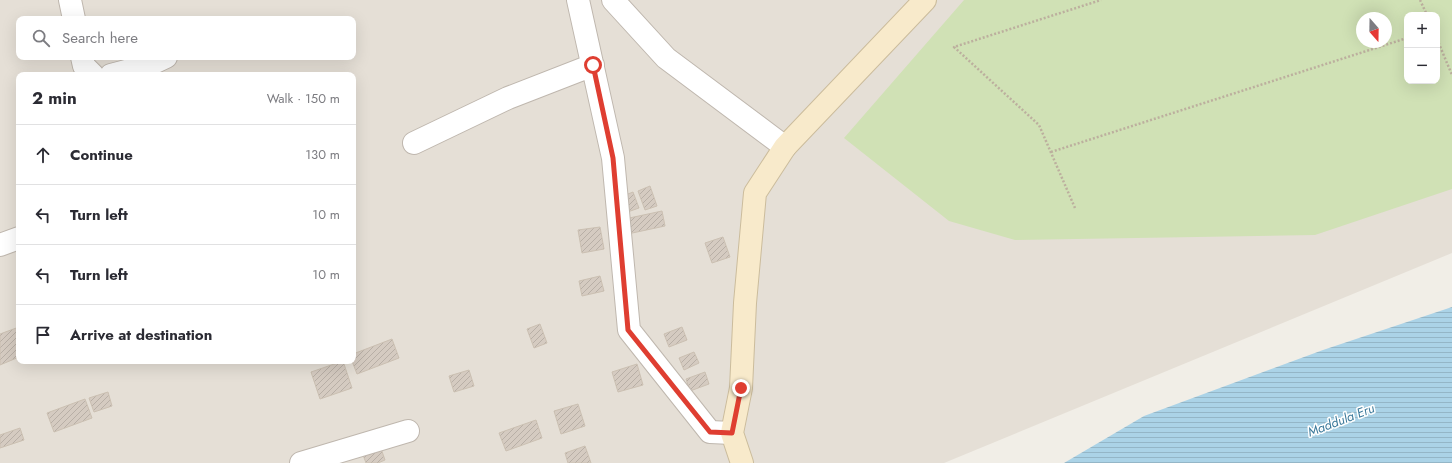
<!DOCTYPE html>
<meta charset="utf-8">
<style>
body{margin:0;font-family:Jost,sans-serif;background:#f2f2f3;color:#2b2b33}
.controls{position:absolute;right:12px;top:12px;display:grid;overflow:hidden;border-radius:8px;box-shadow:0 4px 16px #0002}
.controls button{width:36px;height:36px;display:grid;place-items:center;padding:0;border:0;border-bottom:1px solid #e1e1e2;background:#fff;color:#2b2b33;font:20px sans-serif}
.compass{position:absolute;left:1356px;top:12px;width:36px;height:36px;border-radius:50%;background:#fff;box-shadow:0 4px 16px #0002;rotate:160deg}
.stop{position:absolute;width:12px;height:12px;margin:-9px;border:3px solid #df3e31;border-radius:50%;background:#fff}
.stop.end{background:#df3e31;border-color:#fff;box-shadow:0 1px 4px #0008}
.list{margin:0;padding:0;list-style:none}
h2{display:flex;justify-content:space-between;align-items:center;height:52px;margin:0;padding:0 16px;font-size:17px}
h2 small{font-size:13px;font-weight:400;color:#7c7c81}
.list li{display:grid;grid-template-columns:26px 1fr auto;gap:12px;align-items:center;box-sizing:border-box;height:60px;padding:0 16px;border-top:1px solid #e1e1e2}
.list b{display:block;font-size:15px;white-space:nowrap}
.list em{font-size:13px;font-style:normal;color:#7c7c81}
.icon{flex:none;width:22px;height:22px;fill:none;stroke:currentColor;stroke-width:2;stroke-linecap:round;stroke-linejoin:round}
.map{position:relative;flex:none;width:1452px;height:463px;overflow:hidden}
.search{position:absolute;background:#fff;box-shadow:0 4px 16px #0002;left:16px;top:16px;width:340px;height:44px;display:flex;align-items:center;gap:10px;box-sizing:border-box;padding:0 14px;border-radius:8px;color:#7c7c81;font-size:15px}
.panel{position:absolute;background:#fff;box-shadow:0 4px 16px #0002;left:16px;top:72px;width:340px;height:292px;border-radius:8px}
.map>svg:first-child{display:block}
.residential{fill:#e5dfd6;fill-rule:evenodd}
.park{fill:#d0e1b5;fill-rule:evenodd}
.water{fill:url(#water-rules)}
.building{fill:url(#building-hatch);stroke:#cbc0b2}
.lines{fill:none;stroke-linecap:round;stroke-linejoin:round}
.street-casing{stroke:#bfb7ae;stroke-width:24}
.secondary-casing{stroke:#cbbc9c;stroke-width:24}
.path{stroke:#bcaf9e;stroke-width:2.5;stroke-dasharray:2 2;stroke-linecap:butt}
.street{stroke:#fff;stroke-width:22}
.secondary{stroke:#f8eacb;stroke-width:22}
.route{stroke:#df3e31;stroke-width:5}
.labels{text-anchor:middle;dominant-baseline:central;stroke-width:3;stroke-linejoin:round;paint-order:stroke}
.water-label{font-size:13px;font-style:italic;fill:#3c7a9b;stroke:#fff}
</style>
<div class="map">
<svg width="1452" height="463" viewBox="0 0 1452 463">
<defs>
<pattern id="water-rules" width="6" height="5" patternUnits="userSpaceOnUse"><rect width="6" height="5" fill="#abd3e7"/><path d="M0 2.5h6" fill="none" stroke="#94b6c7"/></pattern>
<pattern id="building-hatch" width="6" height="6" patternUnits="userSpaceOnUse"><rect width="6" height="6" fill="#d5cbc1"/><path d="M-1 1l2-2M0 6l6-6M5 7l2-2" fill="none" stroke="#b8afa6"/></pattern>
</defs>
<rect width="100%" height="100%" fill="#f1eee7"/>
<path class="residential" d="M0 0H1452V253L944 463H0ZM1407 15H1437V81H1407ZM1362 18H1386V42H1362ZM19 19H353V57H19ZM19 75H353V361H19Z"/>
<path class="park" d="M964 0H1452V189L1315 235 1015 240 949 221 844 138ZM1407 15H1437V81H1407ZM1362 18H1386V42H1362Z"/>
<path class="water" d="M1452 307V463H1064L1144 416 1323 350Z"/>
<path class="building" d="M650 186 657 206 645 210 638 191Z
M633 192 639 208 619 215 613 200Z
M662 211 665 226 623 235 620 220Z
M600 227 604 249 582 253 578 230Z
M723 237 730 257 712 263 705 243Z
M600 276 604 291 582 296 579 281Z
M540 324 547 343 534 348 527 329Z
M19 327V357L0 365V334Z
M682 327 687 340 669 347 664 334Z
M392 339 399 358 357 374 352 361 353 354Z
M694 352 699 363 684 370 679 358Z
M343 361 352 388 320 399 311 372Z
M637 364 643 385 618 392 612 372Z
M469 370 474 386 454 392 449 376Z
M705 372 709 384 690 391 686 379Z
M108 392 112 406 94 412 89 398Z
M85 399 92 418 54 432 47 413Z
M578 404 585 426 561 434 554 411Z
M536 420 542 438 506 451 499 433Z
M20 428 24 440 0 448V435Z
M378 440 385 460 378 463H366L360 447Z
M585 446 591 463H568L565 453Z"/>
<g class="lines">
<g class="street-casing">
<path id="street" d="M70 0 74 19
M578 0 613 158 629 330 710 432 732 433
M613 0 666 58 785 147
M82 57 84 66 93 75
M111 75 149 65 166 57
M414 143 508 98 593 65
M0 245 19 238
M301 463 408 431"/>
</g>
<g class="secondary-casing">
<path id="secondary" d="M742 463 732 433 741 388 745 303 755 193 785 147 925 0"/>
</g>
<path class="path" d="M1420 0 1427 15
M1437 39 1452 75
M1051 152 1407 38
M1075 208 1039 125 954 47 1101 0"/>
<use href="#street" class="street"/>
<use href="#secondary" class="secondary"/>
</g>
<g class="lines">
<path class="route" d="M593 65 613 158 628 330 710 432 732 433 741 388"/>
</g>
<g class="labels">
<g class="water-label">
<text transform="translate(1341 420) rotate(-21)">Maddula Eru</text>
</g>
</g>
</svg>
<div class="controls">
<button>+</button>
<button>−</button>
</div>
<svg class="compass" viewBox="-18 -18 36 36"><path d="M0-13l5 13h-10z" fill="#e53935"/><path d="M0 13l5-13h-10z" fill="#7c7c81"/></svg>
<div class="stop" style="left:593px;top:65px"></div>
<div class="stop end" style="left:741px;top:388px"></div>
<div class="search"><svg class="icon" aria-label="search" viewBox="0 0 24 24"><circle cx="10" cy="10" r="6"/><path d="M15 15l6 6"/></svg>Search here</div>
<section class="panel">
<h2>2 min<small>Walk · 150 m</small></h2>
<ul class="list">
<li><svg class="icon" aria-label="ahead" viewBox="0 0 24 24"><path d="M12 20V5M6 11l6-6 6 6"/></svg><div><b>Continue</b></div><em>130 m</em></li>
<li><svg class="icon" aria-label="left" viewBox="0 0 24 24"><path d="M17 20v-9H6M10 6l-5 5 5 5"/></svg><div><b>Turn left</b></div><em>10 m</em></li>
<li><svg class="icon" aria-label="left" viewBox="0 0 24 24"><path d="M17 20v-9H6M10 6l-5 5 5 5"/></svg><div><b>Turn left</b></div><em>10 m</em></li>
<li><svg class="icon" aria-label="arrive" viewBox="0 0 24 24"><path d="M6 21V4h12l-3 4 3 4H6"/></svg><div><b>Arrive at destination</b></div></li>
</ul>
</section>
</div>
